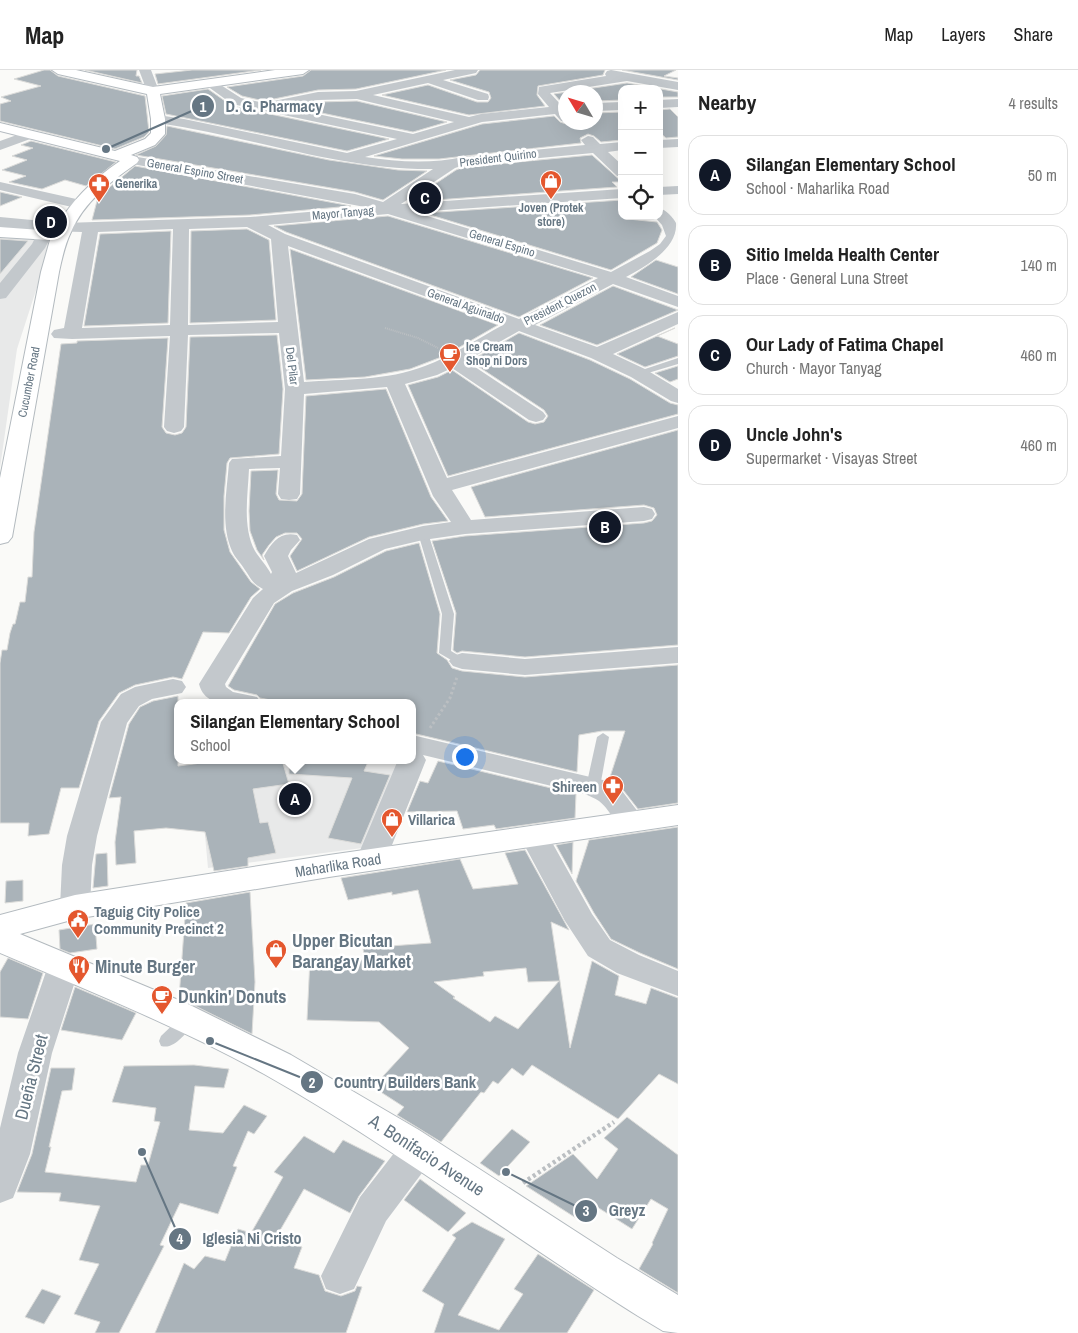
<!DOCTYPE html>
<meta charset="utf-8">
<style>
body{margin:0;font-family:"Archivo Narrow",sans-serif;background:#f2f2f2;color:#222}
.controls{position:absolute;right:15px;top:15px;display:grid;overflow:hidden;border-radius:10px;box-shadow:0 5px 20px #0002}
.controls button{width:45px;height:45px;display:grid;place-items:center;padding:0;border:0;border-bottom:1px solid #e0e0e0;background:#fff;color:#222;font:25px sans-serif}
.compass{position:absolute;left:558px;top:15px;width:45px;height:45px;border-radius:50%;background:#fff;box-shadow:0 5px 20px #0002;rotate:308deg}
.you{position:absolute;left:464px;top:686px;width:18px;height:18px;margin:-12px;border:4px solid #fff;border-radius:50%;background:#1a73e8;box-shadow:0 0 0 8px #1a73e833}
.badge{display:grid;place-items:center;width:32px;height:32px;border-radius:50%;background:#111827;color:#fff;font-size:16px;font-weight:700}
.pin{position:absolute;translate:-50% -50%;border:2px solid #fff;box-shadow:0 1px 5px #0006}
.popup{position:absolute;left:174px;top:629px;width:242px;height:65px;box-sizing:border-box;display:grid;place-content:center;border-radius:10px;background:#fff;filter:drop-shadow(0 1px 4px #0005);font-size:16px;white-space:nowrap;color:#767676}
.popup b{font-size:19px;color:#222}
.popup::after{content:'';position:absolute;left:50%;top:100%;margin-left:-10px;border:10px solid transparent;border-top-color:#fff}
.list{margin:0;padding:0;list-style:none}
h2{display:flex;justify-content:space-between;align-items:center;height:65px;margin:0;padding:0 20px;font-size:21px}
h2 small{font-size:16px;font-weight:400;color:#767676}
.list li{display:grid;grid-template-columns:32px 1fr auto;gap:15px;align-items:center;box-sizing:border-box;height:80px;margin:0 10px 10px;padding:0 10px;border:1px solid #e0e0e0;border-radius:15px}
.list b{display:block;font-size:19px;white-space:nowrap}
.list p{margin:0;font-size:16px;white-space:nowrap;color:#767676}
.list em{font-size:16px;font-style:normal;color:#767676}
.icon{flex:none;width:28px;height:28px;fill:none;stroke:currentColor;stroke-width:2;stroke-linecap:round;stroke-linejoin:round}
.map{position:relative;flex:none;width:678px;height:1263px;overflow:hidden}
header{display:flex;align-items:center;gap:30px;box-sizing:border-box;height:70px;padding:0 25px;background:#fff;border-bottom:1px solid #e0e0e0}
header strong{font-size:24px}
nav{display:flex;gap:28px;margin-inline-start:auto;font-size:18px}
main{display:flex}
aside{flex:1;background:#fff}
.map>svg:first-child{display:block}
.built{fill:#e8e9e9}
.building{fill:#aab3b9;stroke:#dcdcda;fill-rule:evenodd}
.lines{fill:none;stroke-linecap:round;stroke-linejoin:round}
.secondary-casing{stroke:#b3babf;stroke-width:2}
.path-far2{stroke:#bbbfc2;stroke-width:2;stroke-dasharray:1 1;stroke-linecap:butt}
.path-far1{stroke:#bbbfc2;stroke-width:3;stroke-dasharray:2.5 2.5;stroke-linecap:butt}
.path{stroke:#bbbfc2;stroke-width:4.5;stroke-dasharray:3 3;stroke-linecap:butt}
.lane{fill:#c3c8cc;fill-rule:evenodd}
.street{fill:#c3c8cc;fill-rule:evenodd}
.secondary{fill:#fff;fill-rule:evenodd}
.labels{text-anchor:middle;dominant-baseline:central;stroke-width:5;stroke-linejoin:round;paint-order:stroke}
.far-street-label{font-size:12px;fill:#657683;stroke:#fff}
.far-poi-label{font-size:12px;font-weight:bold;fill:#657683;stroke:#fff;text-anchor:start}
.poi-label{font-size:15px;font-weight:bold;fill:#657683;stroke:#fff;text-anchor:start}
.street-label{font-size:15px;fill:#657683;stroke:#fff}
.near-poi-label{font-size:18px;font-weight:bold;fill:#657683;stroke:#fff;text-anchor:start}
.near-street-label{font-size:18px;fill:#657683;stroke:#fff}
.leader{fill:none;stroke:#657683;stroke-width:2}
.callout-dot{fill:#657683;stroke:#fff;stroke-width:2}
.mark-label{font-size:15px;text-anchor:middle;font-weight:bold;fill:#fff}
.callout-label{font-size:16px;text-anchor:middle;font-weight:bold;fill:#657683;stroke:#fff;stroke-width:5;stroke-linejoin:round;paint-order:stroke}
</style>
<header>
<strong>Map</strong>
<nav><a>Map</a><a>Layers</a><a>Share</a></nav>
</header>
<main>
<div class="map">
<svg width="678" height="1263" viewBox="0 0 678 1263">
<rect width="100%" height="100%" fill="#fafaf8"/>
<path class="built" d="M0 159 52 163 51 174 17 279 0 398Z
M198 690H404L370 777 208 798Z"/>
<path class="building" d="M44 0H50L58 6 145 26 149 62 144 67 115 79 0 51V34L11 31 1 27 41 16 14 9Z
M85 0H137L136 6H139L142 13Z
M192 0H261L158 14 155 4Z
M311 0H446L356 19 318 20 264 31 242 26 227 17 303 6Z
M480 0H605L603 5 538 16 537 25 545 36 469 45 382 25 428 15 477 32H488L491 28 489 22 450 10 476 5Z
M622 0H676L664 6 678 8V10Z
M627 13 678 22V27H659V19H622V30L596 31V22H566V33L563 34 554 24Z
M208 19 232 36 389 69 347 81 166 44 162 26Z
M357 31 361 32 447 52 413 62 293 37 318 32Z
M670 39 678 47V67L666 68 659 62V40Z
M622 42V70L601 72 594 66 588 64 580 68 581 73 439 89H402L374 86 482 54 554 46 560 52 566 54 596 52V43Z
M167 56 329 90 398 100 427 101 383 130 355 122 136 85 156 76 166 65Z
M31 71 116 92 86 116 65 110 42 119 9 112 26 106 2 100 27 90 12 86 33 78 21 75Z
M592 85 622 112H612L617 117 408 132 456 100 464 97Z
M135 96 351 136 250 145 92 150 98 127Z
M0 122 22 127 0 136Z
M622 130V146H629L628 149 657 152 662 160 657 173 611 200 424 143Z
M388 146 593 208 519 247 286 162 274 156Z
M247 159 269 170 276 250 190 253 191 161Z
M171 161 168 253 84 256 100 164Z
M0 169 28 171 0 204Z
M290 179 498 255 444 286 410 299 365 307 306 310Z
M656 190 678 197V224L631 207Z
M613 216 678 240 597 275 540 255Z
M675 258 657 266 678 274V286L645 297 617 284Z
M519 263 590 290 630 309 670 333 678 335V344L448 406 408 315 438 307 452 300 528 352 535 354 544 352 548 346 544 340 470 291Z
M277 265 283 319 279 384 230 388 227 393 224 426V460L230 482 251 512 260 519 251 527 229 563 203 562 182 609 173 607 135 615 119 623 99 651 79 718H61L49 764 28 766 29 753H0V593L2 580H7L10 563 13 554H15L20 532H25L28 507H32L34 462 61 274 77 273V271L168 268 162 357 166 363 175 365 182 363 186 357 190 267Z
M678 296V309L670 312 655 303Z
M386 319 431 427 448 451 423 454 369 467 297 501 290 486 302 469 297 463H285L276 467 269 475 262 485 264 490 257 480 250 461 249 441 251 401 278 400 276 424 279 430 297 431 302 424 306 326Z
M678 360V575L525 587 462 581 457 583 453 580 456 543 432 471 465 466 644 453 652 451 657 445 654 438 644 435 485 447 471 417Z
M419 473 440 544 437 583 447 590 452 598 462 601 525 607 678 595V733L638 739 620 716 609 710 625 661H602L579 665 577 702 412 663V633H287L260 628 257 625 234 620 228 616 275 534 293 523 334 507 386 481Z
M178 626V696L225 690H282L289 714 253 719 260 753 268 752 276 783 248 788V796L214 801 205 762 166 758 134 761 136 793 116 795 115 772 121 727 109 728 129 654 140 637 153 631Z
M289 690H369L364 701 390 705 361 774 328 768 352 708 289 704Z
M438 691 576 724 575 748 496 759 494 755 463 759 457 741 407 742 420 711 428 713Z
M678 757V899L640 883 611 869 594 843 576 811 589 770Z
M573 772 572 804 556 775Z
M525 780 569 860 551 852 570 978 592 891 619 906 615 925 646 934 651 918 678 928V1014L659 1004 618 1049 532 995 523 1006 512 998 498 1014 493 1011 484 1023 481 1022 441 1072 397 1045 404 1037 373 1017 409 978 379 952 307 950 310 889 365 890 363 878 431 873 418 820 392 825V822L348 830 341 808 460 789 473 819 518 814 505 783ZM526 898 528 912 559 911 518 959 495 946 490 952 453 928 455 927 434 912 484 906 483 902Z
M107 783 108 816 93 818 96 784Z
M23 810V831L5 833 6 811Z
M250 822 255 912 252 964 179 928 186 833Z
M95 854 97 879 70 883 60 879 59 860Z
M8 888 43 903 28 949 0 947V902Z
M75 917 136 943 122 970 61 960Z
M194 995 229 999 224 1018 195 1016 189 1060 223 1063 244 1035 267 1046 254 1064 248 1061 233 1096 237 1097 218 1144 180 1133 160 1175 164 1176 119 1263H95L100 1252 74 1244 99 1194 79 1190 100 1136 59 1131 61 1123 17 1122 32 1084 51 998H75L72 1020 62 1021 49 1077H51L45 1102 136 1112 141 1095H148L160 1052 154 1051 156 1038 112 1032 124 996Z
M627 1047 678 1085V1223L639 1199 653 1174 652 1173 668 1139 651 1129 632 1159 594 1135 576 1148 526 1116 573 1084 597 1109 618 1079 604 1068Z
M512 1059 530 1072 499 1106 480 1093Z
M304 1066 334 1083 343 1070 385 1091 359 1126 350 1143 304 1119 275 1169 302 1177 294 1198 319 1205 325 1221 341 1226 355 1221 357 1216 362 1217 346 1263H155L184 1193 194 1199 205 1186 225 1191 238 1159 251 1163 283 1107 274 1102Z
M420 1109 466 1143 448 1162 404 1130Z
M472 1152 505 1169 458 1245 499 1260 523 1224 514 1219 538 1184 594 1220 567 1263H434L444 1234 422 1221 456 1168 452 1165Z
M42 1219 61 1226 44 1254 25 1247Z"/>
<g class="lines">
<g class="secondary-casing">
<path id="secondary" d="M52 0H76L153 17 275 0H309L303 4 160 24 165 49V64L155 75 131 85 137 87 139 90 137 93C111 111 84 132 71 162 65 174 62 188 59 202L12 467 8 472 0 474V408L41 202 50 170 0 167V157L54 161C70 132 93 109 120 91L0 61V53L115 81 145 69 151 63V49L147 24 58 4Z
M678 735V755L329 807 75 849 20 864 188 934 291 985 419 1060 617 1188 678 1225V1263L663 1261 638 1246C512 1167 393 1077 264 1004 179 957 89 921 0 883V845L75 825 329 785Z"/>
</g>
<path class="path-far2" d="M385 258 418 268 438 278"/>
<path class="path-far1" d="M430 658 450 628 457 607"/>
<path class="path" d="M523 1113 614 1052"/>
<path class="lane" d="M678 288V294L638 306 633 303Z
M423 460 428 463 454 544 451 581 468 591 466 594H458L439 583 442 544 418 463Z
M603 663 609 667 600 717 598 720H588L586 717 597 667Z
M189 943 195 945 197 949 195 953C186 962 175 980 161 976L159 971 161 966 183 945Z"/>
<path class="street" d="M139 0H151L159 21 158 24H148Z
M455 0H478L476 3 443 10 488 24 489 27 488 30H478L428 13 373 25 469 47 481 44 549 37 538 24 539 17 606 6 605 4 607 1 611 0 678 12V20L627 11 550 23 562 36 566 35V52L561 51 555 44 482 52 365 87C397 92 432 94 463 87L585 75 581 70 588 66 593 67 600 74 622 72V80L608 82 622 95V107L617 106 593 83 464 95 455 98 401 134 622 119V128L414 142 611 202 650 181 660 174 666 166 662 155 654 146H659V138C666 140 673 147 676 153 678 179 643 198 626 207L678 226V237L613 214 535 255 597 277 678 242V254L613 284 645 299 678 319V333L671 331 631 307 591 288 519 261 466 291 543 342 546 346 543 350 536 352 529 350 452 298 437 305 405 314 447 408 678 346V358L452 420 471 450 644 437 652 439 655 444 652 449 644 451 465 464 423 470 385 479 333 505 292 521 274 533 225 614 226 617 233 622 257 627 261 633C239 633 206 641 199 614L253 528 263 519C251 512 252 510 245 500 241 493 235 488 232 481 220 454 227 421 229 393L232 389 281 386 285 319 279 263 188 265 184 357 181 361 174 363 167 361 164 357 170 266 72 269 54 268 51 264 54 260 64 258 82 162 48 161 52 165 45 178 6 228 0 229V213L32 174 38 162 42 161 0 157V147L64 153 250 147 365 137 127 93 125 90 127 87 132 86 355 124 383 132 433 99C340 100 250 66 158 53L151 49 158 45 184 49 347 83 397 69 232 34 203 13 205 10H213L241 28 264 33 318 22 356 21ZM357 29 361 30 454 52 413 64 284 37 318 30ZM388 144 598 208 519 249 285 164 268 155ZM247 157 271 169 278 252 188 255 189 159ZM173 159 170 255 82 258 98 162ZM288 176 503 255C477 269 452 286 425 296 387 311 344 309 304 312ZM387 317 433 426 451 452 423 456 369 469 296 503 288 486 291 480 300 470 297 465C280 461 272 472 264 486L272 502 271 504C267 496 260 489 255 481 242 457 248 425 249 399L280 398 278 424 281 429 289 430 297 429 300 424 304 324Z
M678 29V37L659 38V30Z
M622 32V40L596 41V33Z
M28 61 35 65 33 68 0 80V71Z
M678 69V77L659 78V70Z
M0 112 85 131 88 134 85 137 80 139 0 120Z
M678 116V124L659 125V117Z
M678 577V593L525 605 462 599 453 596 449 591 453 586 462 583 525 589Z
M173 609 182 611 186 617 182 623 152 629 139 636 127 653 97 766 92 795 90 837 86 845 75 848 64 845 60 837 62 795 67 766 101 652 121 624 135 617Z
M412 665 603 710 619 717 645 751 641 758C614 766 616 744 599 731 595 728 589 726 585 724L423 685 426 690 386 790 382 797 371 800 360 797 356 790 398 690H412Z
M534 755 544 758 592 844 610 870 639 885 678 901V926L617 903 588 886 565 851 519 765 524 758Z
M64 884 75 887 80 896 52 983 30 1084 13 1128 0 1133V1058L18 983 48 896 53 887Z
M418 1065 431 1069 436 1080 431 1091 386 1151 354 1219 340 1224 326 1219 321 1206 360 1127 405 1069Z"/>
<use href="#secondary" class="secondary"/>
</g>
<defs>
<g id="shop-pin" transform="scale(1.125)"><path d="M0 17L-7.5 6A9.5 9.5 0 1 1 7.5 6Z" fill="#e4572e" stroke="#fff"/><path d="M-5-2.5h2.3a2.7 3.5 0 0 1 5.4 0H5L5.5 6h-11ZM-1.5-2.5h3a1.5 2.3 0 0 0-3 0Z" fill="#fff"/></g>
<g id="pharmacy-pin" transform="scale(1.125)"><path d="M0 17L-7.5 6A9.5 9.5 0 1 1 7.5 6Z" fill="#e4572e" stroke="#fff"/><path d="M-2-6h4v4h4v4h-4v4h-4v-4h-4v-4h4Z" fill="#fff"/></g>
<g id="cafe-pin" transform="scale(1.125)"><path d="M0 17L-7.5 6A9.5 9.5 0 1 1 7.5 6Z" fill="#e4572e" stroke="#fff"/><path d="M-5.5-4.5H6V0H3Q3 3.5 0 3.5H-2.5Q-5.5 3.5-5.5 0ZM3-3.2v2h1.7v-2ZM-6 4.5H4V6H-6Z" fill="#fff"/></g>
<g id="civic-pin" transform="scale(1.125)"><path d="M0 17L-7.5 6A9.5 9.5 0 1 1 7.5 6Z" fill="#e4572e" stroke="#fff"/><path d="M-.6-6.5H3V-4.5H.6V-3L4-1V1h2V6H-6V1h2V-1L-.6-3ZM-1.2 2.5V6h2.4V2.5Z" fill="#fff"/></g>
<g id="restaurant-pin" transform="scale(1.125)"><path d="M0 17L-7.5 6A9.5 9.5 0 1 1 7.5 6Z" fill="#e4572e" stroke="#fff"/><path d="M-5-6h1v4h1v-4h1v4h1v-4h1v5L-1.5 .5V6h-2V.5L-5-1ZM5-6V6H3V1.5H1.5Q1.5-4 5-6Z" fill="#fff"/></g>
</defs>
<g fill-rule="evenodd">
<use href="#shop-pin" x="551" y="111"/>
<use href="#pharmacy-pin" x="99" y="114"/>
<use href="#cafe-pin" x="450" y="284"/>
<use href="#pharmacy-pin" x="613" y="716"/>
<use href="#shop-pin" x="392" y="749"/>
<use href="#civic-pin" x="78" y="850"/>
<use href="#shop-pin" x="276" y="880"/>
<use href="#restaurant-pin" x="79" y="896"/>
<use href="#cafe-pin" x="162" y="926"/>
</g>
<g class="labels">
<g class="far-street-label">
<text transform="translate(498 88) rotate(-7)">President Quirino</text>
<text transform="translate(195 101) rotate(10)">General Espino Street</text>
<text transform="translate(343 143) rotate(-5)">Mayor Tanyag</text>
<text transform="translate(502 173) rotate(17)">General Espino</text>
<text transform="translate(560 234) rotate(-27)">President Quezon</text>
<text transform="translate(466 236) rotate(20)">General Aguinaldo</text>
<text transform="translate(292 296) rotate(83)">Del Pilar</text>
<text transform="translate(29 312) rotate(-79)">Cucumber Road</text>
</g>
<g class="far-poi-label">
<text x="115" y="114">Generika</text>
<text x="551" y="138" text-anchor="middle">Joven (Protek<tspan x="551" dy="14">store)</tspan></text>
<text x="466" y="277">Ice Cream<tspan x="466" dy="14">Shop ni Dors</tspan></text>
</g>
<g class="poi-label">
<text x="597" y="716" text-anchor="end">Shireen</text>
<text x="408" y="749">Villarica</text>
<text x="94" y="841">Taguig City Police<tspan x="94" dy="17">Community Precinct 2</tspan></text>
</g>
<g class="street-label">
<text transform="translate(338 795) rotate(-9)">Maharlika Road</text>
</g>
<g class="near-poi-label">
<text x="292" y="870">Upper Bicutan<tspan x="292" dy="21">Barangay Market</tspan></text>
<text x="95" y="896">Minute Burger</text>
<text x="178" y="926">Dunkin' Donuts</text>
</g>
<g class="near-street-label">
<text transform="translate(31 1007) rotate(-76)">Dueña Street</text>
<text transform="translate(427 1085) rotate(33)">A. Bonifacio Avenue</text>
</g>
</g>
<path class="leader" d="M106 79L203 36M210 971L312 1012M506 1102L586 1141M142 1082L180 1169"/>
<g class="callout-dot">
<circle cx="106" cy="79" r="5"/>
<circle cx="210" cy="971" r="5"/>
<circle cx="506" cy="1102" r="5"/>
<circle cx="142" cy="1082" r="5"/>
<circle cx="203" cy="36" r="12"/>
<circle cx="312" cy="1012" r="12"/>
<circle cx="586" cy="1141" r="12"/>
<circle cx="180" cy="1169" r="12"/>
</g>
<g class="mark-label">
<text x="203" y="42">1</text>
<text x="312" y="1018">2</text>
<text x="586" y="1146">3</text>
<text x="180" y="1174">4</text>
</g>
<g class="callout-label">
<text x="274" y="42">D. G. Pharmacy</text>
<text x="405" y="1018">Country Builders Bank</text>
<text x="627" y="1146">Greyz</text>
<text x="252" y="1174">Iglesia Ni Cristo</text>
</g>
</svg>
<div class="controls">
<button>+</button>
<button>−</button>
<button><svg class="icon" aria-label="locate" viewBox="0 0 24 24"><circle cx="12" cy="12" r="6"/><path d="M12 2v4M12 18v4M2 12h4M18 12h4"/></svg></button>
</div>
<svg class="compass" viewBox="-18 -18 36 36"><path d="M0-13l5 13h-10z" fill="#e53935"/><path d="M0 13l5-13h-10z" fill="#767676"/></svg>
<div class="you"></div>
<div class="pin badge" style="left:295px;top:729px">A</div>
<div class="popup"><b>Silangan Elementary School</b>School</div>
<div class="pin badge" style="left:605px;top:457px">B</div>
<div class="pin badge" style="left:425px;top:128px">C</div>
<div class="pin badge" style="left:51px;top:152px">D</div>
</div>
<aside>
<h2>Nearby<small>4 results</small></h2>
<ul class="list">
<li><span class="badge">A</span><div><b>Silangan Elementary School</b><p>School · Maharlika Road</p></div><em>50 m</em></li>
<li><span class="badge">B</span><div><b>Sitio Imelda Health Center</b><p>Place · General Luna Street</p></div><em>140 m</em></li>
<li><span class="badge">C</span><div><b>Our Lady of Fatima Chapel</b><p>Church · Mayor Tanyag</p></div><em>460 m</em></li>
<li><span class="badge">D</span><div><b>Uncle John's</b><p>Supermarket · Visayas Street</p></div><em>460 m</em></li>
</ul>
</aside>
</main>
